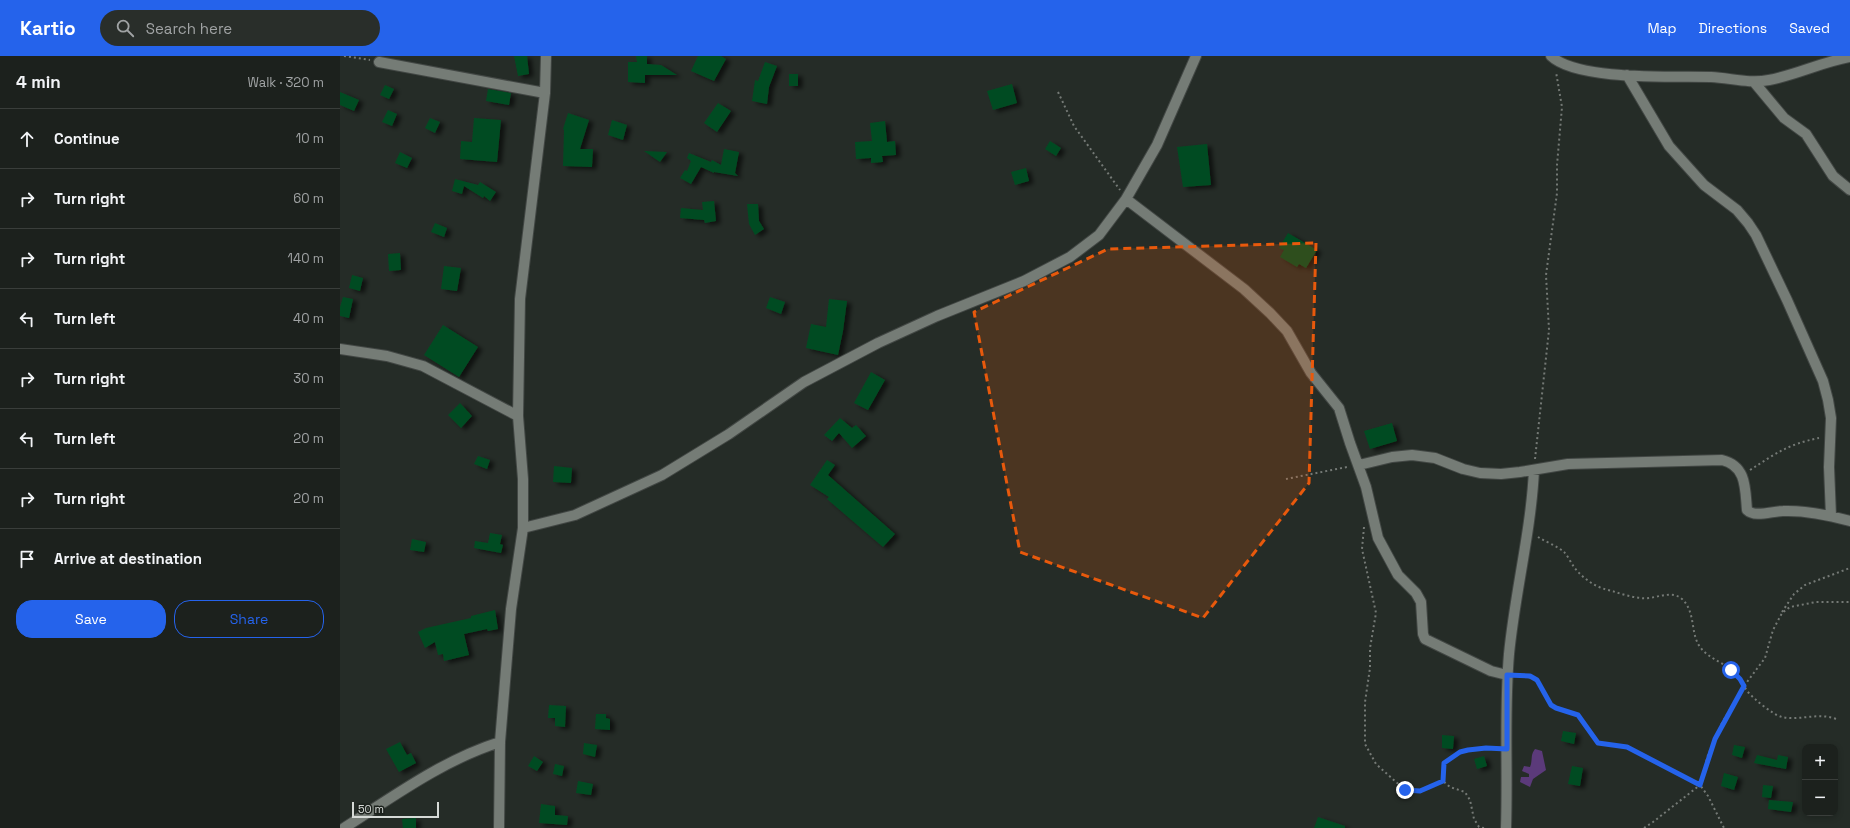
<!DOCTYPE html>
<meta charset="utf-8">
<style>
body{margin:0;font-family:"Space Grotesk",sans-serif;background:#292e2a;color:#f1f3f6}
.controls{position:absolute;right:12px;bottom:12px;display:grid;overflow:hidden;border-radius:8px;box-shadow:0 2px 6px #0003}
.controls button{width:36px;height:36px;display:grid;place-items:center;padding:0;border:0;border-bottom:1px solid #3a3e3b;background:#1c211d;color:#f1f3f6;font:20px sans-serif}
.scale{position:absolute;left:12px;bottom:10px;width:87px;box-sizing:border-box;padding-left:4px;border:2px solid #d6dad7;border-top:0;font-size:11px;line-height:14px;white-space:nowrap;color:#d6dad7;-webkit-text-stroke:3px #1c221d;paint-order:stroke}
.stop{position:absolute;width:12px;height:12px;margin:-9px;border:3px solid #2563eb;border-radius:50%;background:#fff}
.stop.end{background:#2563eb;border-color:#fff;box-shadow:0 1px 4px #0008}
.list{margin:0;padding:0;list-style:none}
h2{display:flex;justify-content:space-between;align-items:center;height:52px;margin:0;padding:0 16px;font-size:17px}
h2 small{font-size:13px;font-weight:400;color:#a0a3a4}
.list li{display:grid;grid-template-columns:26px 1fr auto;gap:12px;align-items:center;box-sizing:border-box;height:60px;padding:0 16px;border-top:1px solid #3a3e3b}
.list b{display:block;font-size:15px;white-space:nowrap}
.list em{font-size:13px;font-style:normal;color:#a0a3a4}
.actions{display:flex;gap:8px;padding:12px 16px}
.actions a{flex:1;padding:9px 0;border:1px solid #2563eb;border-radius:16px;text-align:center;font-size:14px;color:#2563eb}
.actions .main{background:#2563eb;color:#fff}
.icon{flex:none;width:22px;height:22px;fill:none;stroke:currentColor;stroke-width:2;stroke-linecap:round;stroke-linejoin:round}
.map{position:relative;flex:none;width:1510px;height:772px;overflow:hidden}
header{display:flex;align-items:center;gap:24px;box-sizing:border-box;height:56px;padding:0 20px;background:#2563eb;color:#fff}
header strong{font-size:19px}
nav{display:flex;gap:22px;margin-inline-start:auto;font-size:14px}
.search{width:280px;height:36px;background:#292e2a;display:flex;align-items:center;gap:10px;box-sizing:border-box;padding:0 14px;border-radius:22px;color:#a0a3a4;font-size:15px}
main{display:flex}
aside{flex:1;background:#1c211d}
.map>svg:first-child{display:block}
.green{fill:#5b3a7a}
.building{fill:#004c22;filter:url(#shadow)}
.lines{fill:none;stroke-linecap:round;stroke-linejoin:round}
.minor-casing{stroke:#424744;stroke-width:12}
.path{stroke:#757a76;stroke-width:2;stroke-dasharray:2 3;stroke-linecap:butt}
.minor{stroke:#757c76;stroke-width:10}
.route{stroke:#2563eb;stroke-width:5}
.marked{fill:#e8590c;fill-opacity:0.2;stroke:#e8590c;stroke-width:3;stroke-dasharray:8 5;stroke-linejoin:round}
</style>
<header>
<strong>Kartio</strong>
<div class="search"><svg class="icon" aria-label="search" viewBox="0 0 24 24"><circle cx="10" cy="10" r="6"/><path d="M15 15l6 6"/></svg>Search here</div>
<nav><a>Map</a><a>Directions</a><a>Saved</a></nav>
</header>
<main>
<aside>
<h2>4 min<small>Walk · 320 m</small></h2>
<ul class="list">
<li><svg class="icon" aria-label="ahead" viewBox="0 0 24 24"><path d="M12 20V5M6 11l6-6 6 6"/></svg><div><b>Continue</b></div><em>10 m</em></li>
<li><svg class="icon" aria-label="right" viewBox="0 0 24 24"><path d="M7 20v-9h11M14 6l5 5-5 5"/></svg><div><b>Turn right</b></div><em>60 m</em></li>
<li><svg class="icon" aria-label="right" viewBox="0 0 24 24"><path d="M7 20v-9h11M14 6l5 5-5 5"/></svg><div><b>Turn right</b></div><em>140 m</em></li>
<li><svg class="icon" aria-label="left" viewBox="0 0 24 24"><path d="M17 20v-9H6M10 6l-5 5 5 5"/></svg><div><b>Turn left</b></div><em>40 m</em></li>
<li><svg class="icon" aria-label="right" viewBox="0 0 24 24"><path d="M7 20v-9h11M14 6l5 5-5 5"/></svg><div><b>Turn right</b></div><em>30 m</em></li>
<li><svg class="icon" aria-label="left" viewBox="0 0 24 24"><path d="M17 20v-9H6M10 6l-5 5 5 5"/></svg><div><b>Turn left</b></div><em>20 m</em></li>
<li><svg class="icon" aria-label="right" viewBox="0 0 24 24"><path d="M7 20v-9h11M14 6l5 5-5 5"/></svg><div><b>Turn right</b></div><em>20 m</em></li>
<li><svg class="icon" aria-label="arrive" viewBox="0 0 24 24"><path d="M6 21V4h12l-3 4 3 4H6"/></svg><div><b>Arrive at destination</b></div></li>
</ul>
<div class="actions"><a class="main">Save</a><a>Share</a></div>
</aside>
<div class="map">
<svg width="1510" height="772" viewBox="0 0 1510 772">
<defs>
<filter id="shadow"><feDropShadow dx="4.5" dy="2.5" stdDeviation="2" flood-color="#0009"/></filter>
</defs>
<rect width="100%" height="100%" fill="#252c27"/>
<path class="green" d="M1195 693 1202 695 1206 714 1193 723 1190 731 1180 726 1181 721H1189V718L1182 715 1184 710 1190 711C1193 704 1190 699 1195 693Z"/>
<path class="building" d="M174 0H187L189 18 178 20Z
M296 0H307V8L321 9 337 19H305V27L288 26V6H297Z
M358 0H381L386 3 374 25 351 15Z
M425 6 437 10 429 31 427 48 412 45 415 24 418 25Z
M449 18H458V30H449Z
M672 28 677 47 653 54 647 35Z
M45 29 54 33 49 43 40 39Z
M148 33 171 37 169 49 146 45Z
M0 36 19 44 14 55 0 49Z
M378 47 391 55 377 76 364 67Z
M48 54 57 58 52 70 42 66Z
M228 57 249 64 240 93H253L252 111 223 110 224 74 223 73Z
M90 62 100 66 95 77 85 72Z
M134 62 161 64 157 106 120 103 121 85 132 86Z
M272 64 287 69 283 84 268 79Z
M545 65 547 86 555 85 556 99 542 100 543 106 531 107V102L516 103 515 86 532 85 530 67Z
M710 85 721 92 716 100 705 93Z
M867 88 871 129 843 131 837 91Z
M384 93 399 96 395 117 398 120 374 116V117L361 111 351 128 340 122 345 114 347 115 351 105 347 102 349 97 371 106 372 104 381 109Z
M304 95 327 96 320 106Z
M60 96 72 102 67 112 55 107Z
M686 112 689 125 675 129 671 116Z
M115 123 138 129 140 126 156 136 150 145 144 140 143 142 124 130 122 138 112 135Z
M374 145 376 165 365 167 364 164 340 162 341 152 363 154 362 146Z
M407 148H418L419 165 424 173 415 179 409 168Z
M95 167 107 172 104 181 91 176Z
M948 177 977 194 966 212 959 208 957 211 940 201 944 194 939 192Z
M60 197 61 214 49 215 48 198Z
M104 210 121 212 117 235 101 233Z
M12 219 23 222 20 235 9 232Z
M3 241 13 243 9 262 0 260V251Z
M430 241 445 246 441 258 426 252Z
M489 243 507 245 503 275 498 299 466 292 471 268 486 271Z
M103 269 138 291 119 321 84 299Z
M531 316 545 324 528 354 514 347Z
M120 347 132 360 121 372 108 359Z
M500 362 512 372 516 369 526 380 512 392 499 377 492 385 484 379Z
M1052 367 1057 385 1030 393 1024 375Z
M138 400 150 404 147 413 134 408Z
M487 404 495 409 488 419 555 478 543 491 487 443 489 441 470 429Z
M214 410 232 412 231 427 213 426Z
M150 477 162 479 160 488 163 489 161 497 134 492 135 485 148 487Z
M72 483 86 486 84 496 70 494Z
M155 554 158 573 148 575 147 573 124 578 129 599 104 605 103 598 98 599 95 586 85 592 78 576 86 572 131 562V560Z
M209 649 226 650 225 671 215 670V662H208Z
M256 658H266V662L270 663V674L255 673Z
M1223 675 1236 677 1234 688 1221 685Z
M1102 679 1114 680 1113 693 1102 692Z
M60 686 67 699 71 697 76 707 59 716 46 693Z
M244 687 257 689 255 701 243 698Z
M1394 689 1405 691 1402 702 1392 699Z
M1417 699 1437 704 1438 699 1448 701 1446 713 1414 707Z
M194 700 203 706 197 715 188 710Z
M1144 700 1147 710 1137 713 1134 703Z
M215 708 224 710 222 720 213 718Z
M1232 710 1243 712 1240 730 1228 728Z
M1384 717 1398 721 1394 734 1381 730Z
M238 725 253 728 251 739 236 737Z
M1423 729 1433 730 1431 742 1422 741Z
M1429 744 1453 746 1451 756 1428 753Z
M201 748 215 750V759L228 760 227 769 199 767Z
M978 761 1005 770V772H974Z
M76 762V772H63L62 763Z"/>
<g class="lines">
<g class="minor-casing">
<path id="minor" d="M1211 0C1237 25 1335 20 1371 21 1391 22 1409 28 1429 24 1456 19 1482 6 1510 1
M39 6 205 37
M1287 19 1329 90 1364 129 1397 154 1408 167 1416 179 1447 244 1483 325 1488 344 1491 362 1489 411 1491 460
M1414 26 1444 62 1466 78 1493 120 1510 134
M786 143 904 233 930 257 947 275 971 317 999 352 1010 387 1026 431 1038 482 1058 519 1076 537 1081 546 1083 578 1085 583 1151 615 1167 619
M0 293 47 300 83 310 178 360
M1019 409 1052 401 1072 399 1095 402 1123 413 1140 417 1161 418 1180 416 1228 408 1382 404C1407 410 1405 433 1407 454 1415 462 1432 455 1443 455 1466 454 1488 459 1510 465
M183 472 235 459 322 419 389 378 464 326 538 287 597 260 684 225 730 201 759 179 786 143 817 89 856 0
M4 772C54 740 103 704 160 686
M159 772 160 686 171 553 183 472V423L178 360 180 243 205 37 206 0
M1166 772C1168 714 1164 656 1169 598 1175 536 1191 476 1194 414"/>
</g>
<path class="path" d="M4 0 30 4
M718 36 734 70 780 134
M1195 403 1209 274 1206 219 1217 137V109L1222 51 1216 16
M1410 414C1435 398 1448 388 1479 382
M946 423 1007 411
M1024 471 1022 493 1036 557 1030 592V612L1025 646V688L1036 708 1065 734 1080 735 1103 725
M1198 481C1206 486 1217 490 1224 496 1228 500 1231 507 1234 511 1244 524 1257 532 1272 535 1281 538 1291 541 1301 542 1314 544 1331 533 1342 543 1356 556 1350 577 1360 591 1368 602 1382 606 1392 614 1399 621 1402 628 1408 636 1414 643 1433 659 1442 661 1460 665 1478 656 1496 663
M1442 556 1454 538 1465 529 1510 512
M1178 620C1209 621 1196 635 1212 649 1219 656 1231 653 1238 659 1246 667 1249 679 1258 687L1287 691 1360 729 1368 740 1384 772
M1144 772 1139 771 1134 763 1130 744 1125 736 1110 731 1103 725 1104 707C1124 693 1132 692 1156 692
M1304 772 1313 766 1360 729 1368 699 1382 667 1404 630 1425 602 1433 574 1442 557 1450 551 1476 546H1510"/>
<use href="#minor" class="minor"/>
</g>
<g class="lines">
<path class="route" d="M1065 734 1080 735 1103 725 1104 707 1120 696 1128 694 1146 692 1167 693V619L1190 620 1197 624 1211 649 1216 652 1238 659 1258 687 1287 691 1360 729 1375 683 1404 630 1400 623 1391 614"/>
</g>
<path class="marked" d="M976 187 969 427 863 562 680 496 634 256 768 193Z"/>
</svg>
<div class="controls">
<button>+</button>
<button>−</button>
</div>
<div class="scale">50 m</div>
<div class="stop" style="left:1391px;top:614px"></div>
<div class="stop end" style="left:1065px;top:734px"></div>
</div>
</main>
